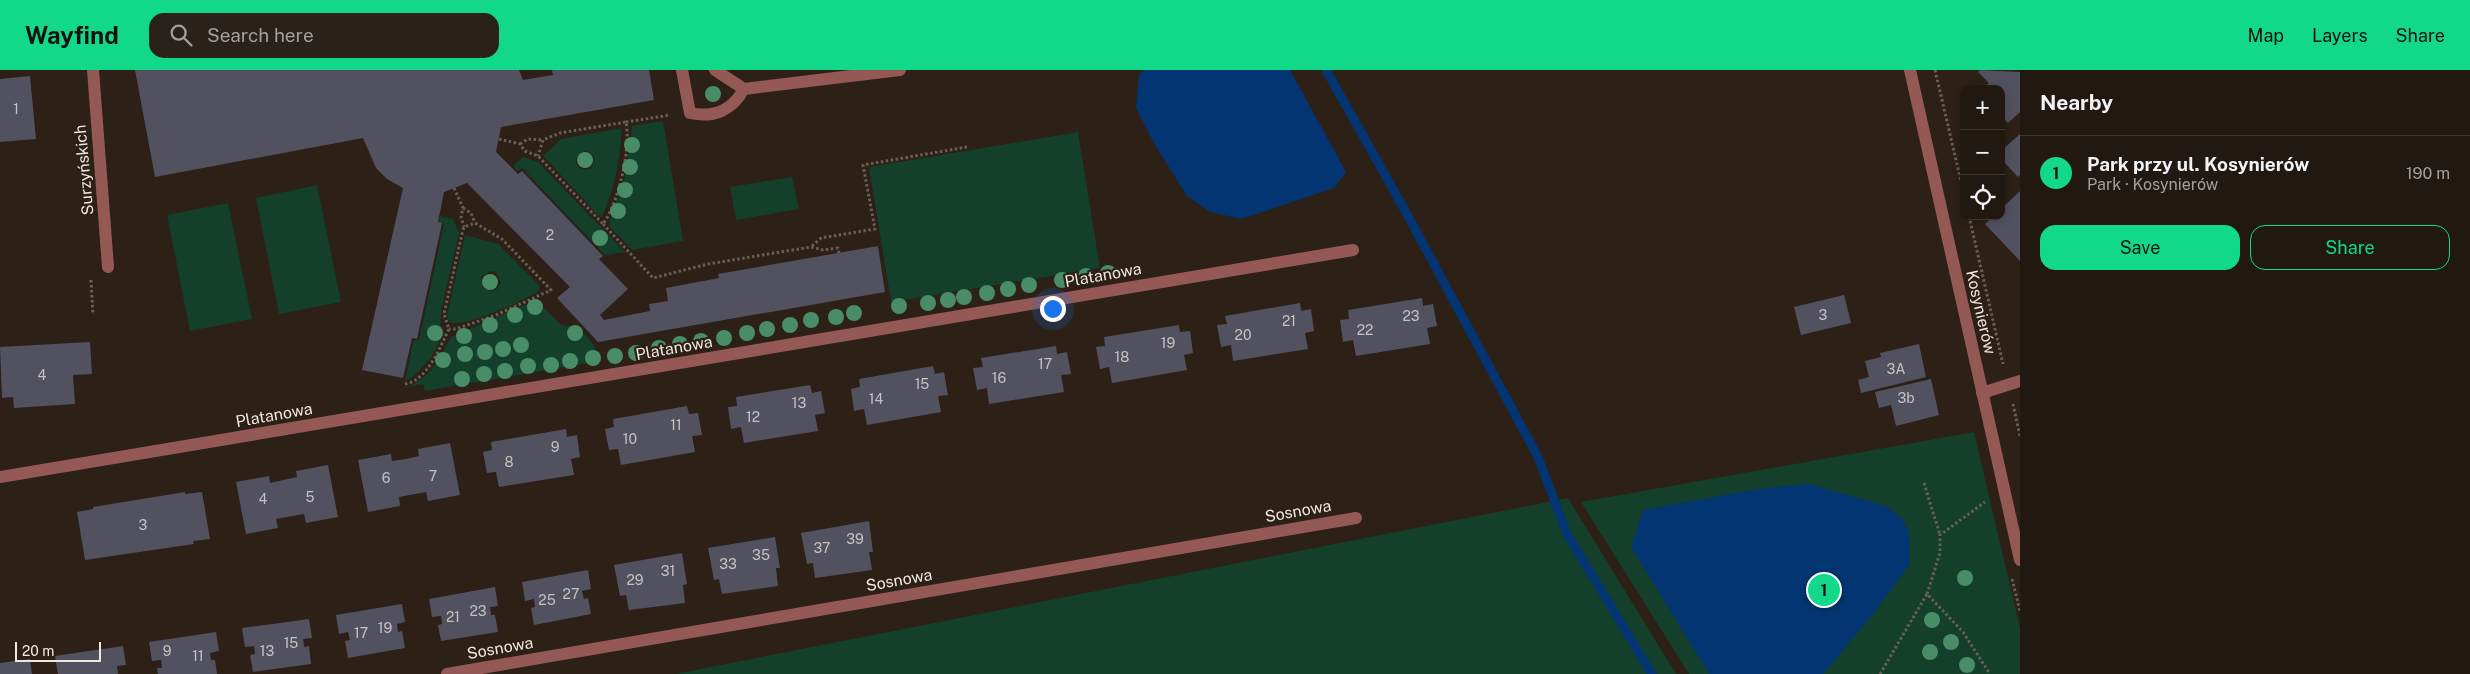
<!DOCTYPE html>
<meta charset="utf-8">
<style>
body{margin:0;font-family:"Public Sans",sans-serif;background:#29211a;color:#f1f3f6}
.controls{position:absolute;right:15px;top:15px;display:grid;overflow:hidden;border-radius:10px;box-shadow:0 2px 8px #0003}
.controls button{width:45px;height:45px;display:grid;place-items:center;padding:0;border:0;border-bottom:1px solid #3e3731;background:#211811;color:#f1f3f6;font:25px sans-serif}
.scale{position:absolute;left:15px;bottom:12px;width:86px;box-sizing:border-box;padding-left:5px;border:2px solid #efe6e0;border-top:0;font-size:14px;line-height:18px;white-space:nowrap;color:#efe6e0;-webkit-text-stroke:4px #2c2017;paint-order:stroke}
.you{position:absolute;left:1052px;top:238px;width:18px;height:18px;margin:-12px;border:4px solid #fff;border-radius:50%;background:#1a73e8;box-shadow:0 0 0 8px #1a73e833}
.badge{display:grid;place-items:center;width:32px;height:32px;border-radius:50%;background:#12d98a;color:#111;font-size:16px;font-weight:700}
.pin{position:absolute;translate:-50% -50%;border:2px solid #fff;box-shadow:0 1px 5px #0006}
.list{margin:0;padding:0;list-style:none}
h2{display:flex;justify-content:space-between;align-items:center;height:65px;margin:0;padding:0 20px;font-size:21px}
h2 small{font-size:16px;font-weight:400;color:#a2a09f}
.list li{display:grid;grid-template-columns:32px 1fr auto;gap:15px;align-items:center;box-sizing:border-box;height:75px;padding:0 20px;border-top:1px solid #3e3731}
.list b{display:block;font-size:19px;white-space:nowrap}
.list p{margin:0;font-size:16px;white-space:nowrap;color:#a2a09f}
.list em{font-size:16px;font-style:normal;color:#a2a09f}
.actions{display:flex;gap:10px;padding:15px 20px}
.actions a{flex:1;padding:11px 0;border:1px solid #12d98a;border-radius:15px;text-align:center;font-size:18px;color:#12d98a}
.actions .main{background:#12d98a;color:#111}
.icon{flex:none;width:28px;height:28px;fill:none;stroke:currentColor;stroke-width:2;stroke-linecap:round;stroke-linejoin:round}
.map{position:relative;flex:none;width:2020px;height:604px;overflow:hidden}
header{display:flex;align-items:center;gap:30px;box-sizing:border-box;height:70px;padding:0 25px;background:#12d98a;color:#111}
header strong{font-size:24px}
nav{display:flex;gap:28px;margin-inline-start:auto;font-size:18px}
.search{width:350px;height:45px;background:#29211a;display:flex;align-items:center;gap:12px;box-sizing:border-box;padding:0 18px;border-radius:15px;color:#a2a09f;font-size:19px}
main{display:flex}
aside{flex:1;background:#211811}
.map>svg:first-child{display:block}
.green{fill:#133f2b;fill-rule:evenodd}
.water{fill:#043573}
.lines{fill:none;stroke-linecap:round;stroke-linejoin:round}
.stream{stroke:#043573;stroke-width:9}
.building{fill:#515160}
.path{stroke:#6a5f57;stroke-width:3;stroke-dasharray:2.5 2.5;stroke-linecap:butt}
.lane{stroke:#945855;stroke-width:12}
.street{stroke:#945855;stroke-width:12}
.tree{fill:#498d68}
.labels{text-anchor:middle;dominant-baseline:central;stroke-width:4.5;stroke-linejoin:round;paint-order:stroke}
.number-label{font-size:14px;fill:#c8c1c0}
.street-label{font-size:16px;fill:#efe6e0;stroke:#2c2017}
</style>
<header>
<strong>Wayfind</strong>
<div class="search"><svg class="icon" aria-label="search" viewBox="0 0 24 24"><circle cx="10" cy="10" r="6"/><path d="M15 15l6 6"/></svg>Search here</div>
<nav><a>Map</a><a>Layers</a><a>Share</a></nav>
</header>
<main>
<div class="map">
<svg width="2020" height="604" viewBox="0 0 2020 604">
<rect width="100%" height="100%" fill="#2c2017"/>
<path class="green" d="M663 51 683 171 632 180 610 157 609 152 625 107 632 56Z
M622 58C620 89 615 119 602 147H600L543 86 561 69ZM585 81 591 83 594 87 592 98C576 105 569 86 585 81Z
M1078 62 1100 198 891 232 869 97Z
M523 87 538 92 625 182 605 185 522 98 518 101 513 96Z
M792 107 799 139 736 150 730 117Z
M317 115 341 232 279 244 256 128Z
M228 133 252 249 190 261 167 145Z
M440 146 453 149 459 163 441 242 440 270 431 288 413 307 405 311 413 273 415 270H419L444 154 439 152Z
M465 165 498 174 540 216 539 221C525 230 464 259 449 252L447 245ZM490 201 496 202 501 213 497 219 490 221 483 218 481 207Z
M536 230 561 255C581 257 596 270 599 291L425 321 423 314 402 318 412 315 426 305 437 292 451 267Z
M1974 362 2020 558V604H1689L1581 432Z
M1568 428 1676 604H675Z"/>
<path class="water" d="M1144 0H1290L1346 102 1334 118 1242 149 1210 142 1187 126 1155 75 1136 38 1139 5Z
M1809 414 1885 436 1901 447 1908 460 1910 473 1909 495 1873 544 1823 604H1709L1631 477 1643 440 1758 419Z"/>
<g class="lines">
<path class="stream" d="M1326 0 1402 135 1538 387 1567 464 1652 604"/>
</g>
<path class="building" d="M135 0H519L523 10 553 5 552 0H649L654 30 501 57 496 82 518 104 522 101 603 186 599 189 628 219 600 245 604 250 650 241 649 234 668 231 666 218 719 208 718 204 878 176 885 222 598 272 557 228 570 217 467 113 444 122 438 152 442 153 417 269 412 268 403 308 362 300 403 118 387 109 376 98 363 68 155 107Z
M1980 0 2020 2V42L2008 53 2001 46V19H1982L1989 13 1978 2Z
M30 6 36 69 0 72V9Z
M2020 64V105L2018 107 2001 89V81Z
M2020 121V191L1985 154 1994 146H2001V139Z
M1844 225 1851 253 1801 265 1794 237Z
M1422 228 1423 236 1433 234 1437 256 1427 258 1430 274 1356 286 1353 270 1343 272 1340 250 1349 249 1348 240Z
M1300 233 1301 241 1311 239 1314 261 1305 263 1308 279 1233 291 1231 275 1221 277 1217 255 1227 254 1225 246Z
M1179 255 1180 262 1190 261 1193 283 1184 285 1187 300 1112 313 1109 297 1100 299 1096 277 1105 276 1104 267Z
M90 272 92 304 73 305 75 334 14 338 13 327 2 328 0 277Z
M1919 274 1926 307 1861 323 1858 310 1869 307 1865 291 1881 287 1880 283Z
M1056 276 1057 284 1067 282 1071 304 1061 305 1064 322 989 334 987 318 977 320 973 298 983 297 981 288Z
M933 296 935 304 944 302 948 325 938 326 941 342 867 355 864 339 854 341 851 319 860 317 859 309Z
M1931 309 1939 345 1896 356 1891 335 1879 338 1875 322Z
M810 315 812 323 821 321 825 343 815 345 818 361 744 373 741 357 731 359 728 337 737 336 736 327Z
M687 336 689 344 698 343 702 365 692 366 695 382 621 395 618 379 609 380 605 359 614 357 613 349Z
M566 359 567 367 577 365 580 387 571 389 574 405 499 417 496 402 487 403 483 382 492 380 491 372Z
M450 373 460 425 428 431 426 422 399 427 400 436 368 442 358 390 391 384 392 391 406 389 419 386 418 379Z
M328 395 338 447 306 453 304 444 276 449 278 458 246 464 236 412 269 406 270 413 297 407 296 401Z
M185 422V424L202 422 210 469 193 471 194 474 85 490 77 442 93 439V437Z
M869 451 873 482H869L872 500 815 508 813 493 807 494 801 463Z
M775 467 780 498H776L778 516 722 524 719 509 714 510 708 478Z
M682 483 687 514 683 515 685 533 629 540 626 525 620 526 614 495Z
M588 500 591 519 582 521 584 529 588 528 591 544 534 555 531 538 535 537 534 529 525 531 522 512Z
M495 517 498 536 490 537 491 545H495L498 562 441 571 438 555 442 554 441 546 432 547 429 529Z
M402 534 405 552 397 554 398 562 402 561 405 578 348 588 345 571 350 570 348 562 339 564 336 545Z
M309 549 312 568 303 569 304 577 309 576 311 594 253 602 250 585 255 584 254 576 245 577 242 558Z
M216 562 219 581 210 583 211 590H215L217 604H158L157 598H162L161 590 152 591 149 572Z
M123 576 126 595 117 596 118 604H58L55 586Z
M30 589 32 604H0V593Z"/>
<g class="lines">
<path class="path" d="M1935 0 1964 124
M626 52 670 45
M499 69 520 74 525 81 538 86 603 154C619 132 631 78 626 52L560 63 543 70 538 86
M520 74 528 69 543 70
M454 118 463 138 461 147 464 157
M463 138 471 143 475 153
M1969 146 2003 294
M603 154 653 208 708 194 811 177 823 180 838 178 839 183
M812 176 821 168 875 159 863 95 967 77
M91 210 93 245
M405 314C428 310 440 277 449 259L444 244 462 164 464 157 475 153 502 169 551 220 496 245 456 259H449
M2013 334 2020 366
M1924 413 1940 465
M2012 509 2020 541
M1927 524 1940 483V465L1985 432
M1880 604 1927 524 1963 562 1990 604"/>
<path class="lane" d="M682 0 690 43C713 48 732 41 744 19
M715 0 744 19 900 0
M1982 323 2020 311"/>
<path class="street" d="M93 0 108 197
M1910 0 2020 490
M0 407 1353 180
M447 604 1356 448"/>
</g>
<g class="tree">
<circle cx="713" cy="24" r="8"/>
<circle cx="632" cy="75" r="8"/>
<circle cx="585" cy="90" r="8"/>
<circle cx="630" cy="97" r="8"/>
<circle cx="625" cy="120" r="8"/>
<circle cx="618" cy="141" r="8"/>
<circle cx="600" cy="168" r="8"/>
<circle cx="1108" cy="203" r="8"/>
<circle cx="1086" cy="206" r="8"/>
<circle cx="1062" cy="210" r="8"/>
<circle cx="490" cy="212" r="8"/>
<circle cx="1029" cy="215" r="8"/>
<circle cx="1008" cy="219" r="8"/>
<circle cx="987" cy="223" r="8"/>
<circle cx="964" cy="227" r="8"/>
<circle cx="948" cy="230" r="8"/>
<circle cx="928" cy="233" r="8"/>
<circle cx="899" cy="236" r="8"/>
<circle cx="535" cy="237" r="8"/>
<circle cx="854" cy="243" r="8"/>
<circle cx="515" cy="245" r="8"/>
<circle cx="836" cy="247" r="8"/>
<circle cx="811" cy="250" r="8"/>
<circle cx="490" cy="255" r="8"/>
<circle cx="790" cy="255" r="8"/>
<circle cx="767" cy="259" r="8"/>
<circle cx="435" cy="263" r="8"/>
<circle cx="575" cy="263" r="8"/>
<circle cx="747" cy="263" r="8"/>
<circle cx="464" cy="266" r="8"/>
<circle cx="724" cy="268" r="8"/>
<circle cx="701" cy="271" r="8"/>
<circle cx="680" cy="274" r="8"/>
<circle cx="521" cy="275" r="8"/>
<circle cx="659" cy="278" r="8"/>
<circle cx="503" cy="279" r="8"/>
<circle cx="485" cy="282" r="8"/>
<circle cx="636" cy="283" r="8"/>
<circle cx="465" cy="284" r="8"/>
<circle cx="615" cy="286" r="8"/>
<circle cx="593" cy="288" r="8"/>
<circle cx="443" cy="290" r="8"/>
<circle cx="570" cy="291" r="8"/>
<circle cx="551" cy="295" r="8"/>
<circle cx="528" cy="296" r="8"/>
<circle cx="505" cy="301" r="8"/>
<circle cx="484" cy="304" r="8"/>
<circle cx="462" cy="309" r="8"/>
<circle cx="1965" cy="508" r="8"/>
<circle cx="1932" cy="550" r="8"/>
<circle cx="1951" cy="572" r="8"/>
<circle cx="1930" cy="582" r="8"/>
<circle cx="1967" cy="595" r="8"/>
</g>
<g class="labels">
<g class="number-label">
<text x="16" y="39">1</text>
<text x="550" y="165">2</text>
<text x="1823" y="245">3</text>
<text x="1411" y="246">23</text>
<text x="1289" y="251">21</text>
<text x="1365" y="260">22</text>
<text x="1243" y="265">20</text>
<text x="1168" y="273">19</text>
<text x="1122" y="287">18</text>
<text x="1045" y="294">17</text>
<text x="1896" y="299">3A</text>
<text x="42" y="305">4</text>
<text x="999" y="308">16</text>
<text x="922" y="314">15</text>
<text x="1906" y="328">3b</text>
<text x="876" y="329">14</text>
<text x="799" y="333">13</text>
<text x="753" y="347">12</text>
<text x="676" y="355">11</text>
<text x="630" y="369">10</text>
<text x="555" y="377">9</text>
<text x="509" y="392">8</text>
<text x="433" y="406">7</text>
<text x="386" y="408">6</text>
<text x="310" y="427">5</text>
<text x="263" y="429">4</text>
<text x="143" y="455">3</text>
<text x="855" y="469">39</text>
<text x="822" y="478">37</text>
<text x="761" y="485">35</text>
<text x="728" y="494">33</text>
<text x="668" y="501">31</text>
<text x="635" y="510">29</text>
<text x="571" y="524">27</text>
<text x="547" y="530">25</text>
<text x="478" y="541">23</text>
<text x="453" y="547">21</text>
<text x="385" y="558">19</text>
<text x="361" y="563">17</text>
<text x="291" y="573">15</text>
<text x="167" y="581">9</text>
<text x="267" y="581">13</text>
<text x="198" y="586">11</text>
</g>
<g class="street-label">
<text transform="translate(84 100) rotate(-95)">Surzyńskich</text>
<text transform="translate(1103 205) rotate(-10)">Platanowa</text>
<text transform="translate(1981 242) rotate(77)">Kosynierów</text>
<text transform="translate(674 278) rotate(-10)">Platanowa</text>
<text transform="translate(274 345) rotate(-10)">Platanowa</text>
<text transform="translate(1298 441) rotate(-10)">Sosnowa</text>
<text transform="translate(899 510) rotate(-10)">Sosnowa</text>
<text transform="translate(500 578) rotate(-10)">Sosnowa</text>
</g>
</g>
</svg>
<div class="controls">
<button>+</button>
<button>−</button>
<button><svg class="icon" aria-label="locate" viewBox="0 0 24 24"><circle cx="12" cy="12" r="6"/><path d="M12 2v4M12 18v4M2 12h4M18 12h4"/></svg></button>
</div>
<div class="scale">20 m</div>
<div class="you"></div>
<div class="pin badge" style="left:1824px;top:520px">1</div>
</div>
<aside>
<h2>Nearby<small></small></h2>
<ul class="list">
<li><span class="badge">1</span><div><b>Park przy ul. Kosynierów</b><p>Park · Kosynierów</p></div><em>190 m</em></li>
</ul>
<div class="actions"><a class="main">Save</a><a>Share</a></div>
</aside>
</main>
